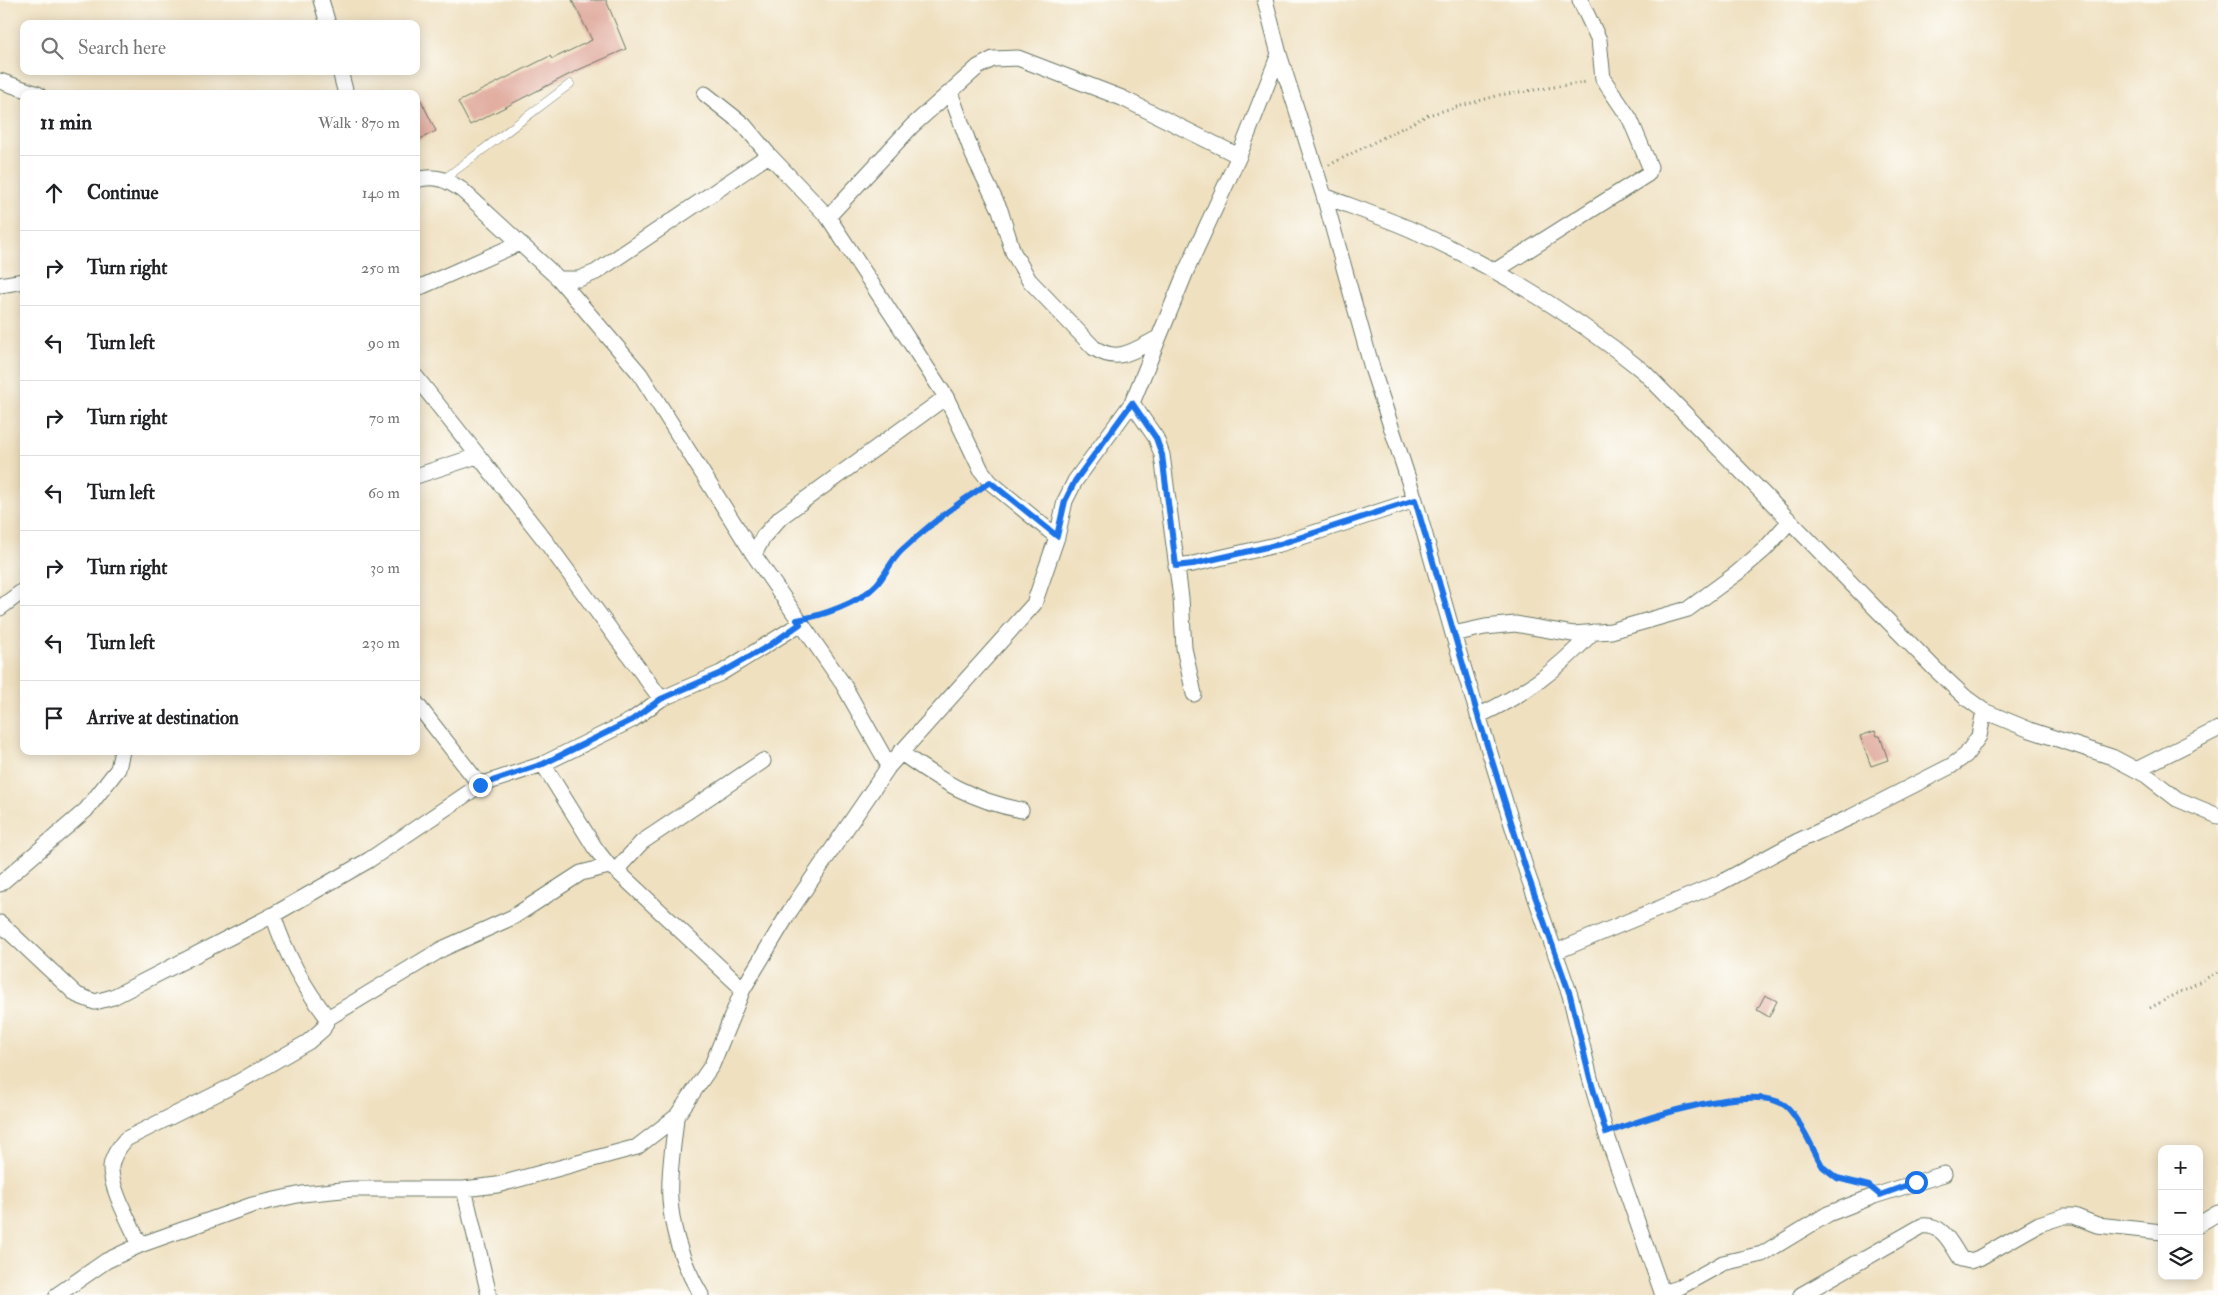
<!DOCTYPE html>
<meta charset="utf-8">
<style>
body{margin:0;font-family:"IM FELL Double Pica",serif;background:#f6f6f6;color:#202124}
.controls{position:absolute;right:15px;bottom:15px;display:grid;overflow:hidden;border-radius:10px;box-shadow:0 2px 12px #0003}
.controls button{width:45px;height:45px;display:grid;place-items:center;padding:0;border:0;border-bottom:1px solid #e0e0e0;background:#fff;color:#202124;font:25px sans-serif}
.stop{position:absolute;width:15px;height:15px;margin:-11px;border:4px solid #1a73e8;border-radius:50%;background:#fff}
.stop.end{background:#1a73e8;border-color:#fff;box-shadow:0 1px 5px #0008}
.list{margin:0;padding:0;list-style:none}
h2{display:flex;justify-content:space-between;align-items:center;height:65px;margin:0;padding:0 20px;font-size:21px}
h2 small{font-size:16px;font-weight:400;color:#757577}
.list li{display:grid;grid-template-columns:32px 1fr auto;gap:15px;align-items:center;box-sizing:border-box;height:75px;padding:0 20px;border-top:1px solid #e0e0e0}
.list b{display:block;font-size:19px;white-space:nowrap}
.list em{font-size:16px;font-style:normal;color:#757577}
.icon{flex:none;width:28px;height:28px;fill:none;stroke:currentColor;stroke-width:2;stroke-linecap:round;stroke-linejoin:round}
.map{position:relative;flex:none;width:2218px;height:1295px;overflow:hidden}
.search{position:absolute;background:#fff;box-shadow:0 2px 12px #0003;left:20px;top:20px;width:400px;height:55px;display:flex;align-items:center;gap:12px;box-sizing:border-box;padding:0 18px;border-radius:10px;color:#757577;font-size:19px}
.panel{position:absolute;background:#fff;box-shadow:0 2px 12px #0003;left:20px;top:90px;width:400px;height:665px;border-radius:10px}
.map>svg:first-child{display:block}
.building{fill:#e2aea2}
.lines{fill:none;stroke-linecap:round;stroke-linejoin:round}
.service-casing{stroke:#687665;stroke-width:9}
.minor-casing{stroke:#687665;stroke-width:17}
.path{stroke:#687665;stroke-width:3;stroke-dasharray:1 4;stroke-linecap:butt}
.service{stroke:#fff;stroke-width:8}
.minor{stroke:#fff;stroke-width:15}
.route{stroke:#1a73e8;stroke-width:6}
</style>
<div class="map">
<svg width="2218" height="1295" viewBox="0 0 2218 1295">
<rect width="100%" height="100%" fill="#fdfcf7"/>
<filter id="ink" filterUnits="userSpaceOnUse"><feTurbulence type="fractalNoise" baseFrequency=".02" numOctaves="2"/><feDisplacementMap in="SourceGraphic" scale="10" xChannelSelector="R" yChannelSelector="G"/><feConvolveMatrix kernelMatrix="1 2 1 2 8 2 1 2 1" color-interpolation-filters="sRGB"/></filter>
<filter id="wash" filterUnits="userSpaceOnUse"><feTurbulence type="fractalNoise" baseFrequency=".0096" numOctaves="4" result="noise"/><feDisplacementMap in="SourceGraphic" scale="20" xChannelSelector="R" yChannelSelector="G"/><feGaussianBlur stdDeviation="1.12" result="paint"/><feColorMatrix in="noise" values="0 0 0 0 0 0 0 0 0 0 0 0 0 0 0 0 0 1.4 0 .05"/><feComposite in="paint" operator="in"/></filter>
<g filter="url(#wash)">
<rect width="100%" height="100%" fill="#efe0c0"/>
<g id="blocks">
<path class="building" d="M572 0H606L626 49 576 71 470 125 458 102 550 56 552 59 592 40Z
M416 90 436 131 416 141Z
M1875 731 1877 736H1880L1888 760 1871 766 1860 736Z
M1765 995 1777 1001 1769 1017 1757 1010Z"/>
</g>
</g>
<g filter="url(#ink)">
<use href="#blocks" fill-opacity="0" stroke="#687665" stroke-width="1"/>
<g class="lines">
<g class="service-casing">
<path id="service" d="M444 179 570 84"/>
</g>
<g class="minor-casing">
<path id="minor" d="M321 0 328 24
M1265 0 1279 54 1324 196 1372 368 1415 500 1453 634 1528 876 1570 995 1590 1078 1606 1133 1663 1295
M340 71 346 94
M0 81 38 94
M950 92 973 155 1000 210 1013 252 1029 280 1094 348C1119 364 1134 350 1158 338
M705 94 744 125 769 155 828 217 946 397 981 470 990 482 1057 537
M416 180C435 174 447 180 462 190L559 279 640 374 754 555 843 684 889 766
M1324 196C1353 207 1382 217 1410 229 1494 266 1573 314 1644 372L1935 669 1965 697 1984 711 2030 730 2112 757 2146 775 2177 799 2218 816
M828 217 912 126 978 67 993 59 1018 58 1122 98 1239 156
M1495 271 1648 174 1650 167 1630 119 1603 79 1599 40 1580 0
M559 279H579L596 272 769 155
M0 285 24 281
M416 289 520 243
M416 377 547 543 661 699
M1132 403 1156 438 1162 455 1181 598 1184 648 1194 694
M416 476 477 456
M754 555 763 537 781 517 946 397
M1176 566 1193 564 1280 544 1415 500
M0 608 24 590
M1453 634 1485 627 1515 624 1573 634 1611 631 1688 609 1737 573 1765 549 1789 522
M416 703 480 785
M1478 716C1527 693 1556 671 1593 632
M900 752C939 780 973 801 1021 810
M543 764 595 848 609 866
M2136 770 2218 729
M616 870 642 842 763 761
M0 884 86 810 118 769 122 751
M273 915C285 952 304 988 328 1018L442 949 513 917 581 873 609 866 616 870 743 989
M0 923 77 995 95 1002 113 997 273 915 369 860 480 785 543 764 632 720 661 699 721 673 800 624
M1555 952 1720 883 1798 841 1851 817 1951 766 1966 755 1979 736 1984 711
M676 1117C674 1144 668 1173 670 1199 672 1232 684 1266 701 1295
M464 1189 489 1295
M2199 1224 2218 1213
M140 1245C131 1225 110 1188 111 1167 112 1156 119 1147 126 1139L228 1088 308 1042 323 1029 328 1018
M1662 1293 1678 1288 1723 1263 1762 1254 1828 1214 1874 1196 1944 1174
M57 1295 106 1261 140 1245 252 1205 302 1194 352 1189H464L497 1185 637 1147 676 1117 712 1065 743 989 790 911 889 766 1034 604 1057 537 1065 501 1075 481 1132 403 1187 269 1239 156 1279 54
M1801 1295 1922 1226C1944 1224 1950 1243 1961 1259L1970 1261 1979 1258 2039 1224 2064 1216H2074L2097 1225 2162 1232"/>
</g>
<path class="path" d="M1329 165 1428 115 1500 95 1587 82
M815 616 845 605 868 592 879 582 901 550 977 491
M2150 1008 2218 972
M1621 1127C1652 1116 1762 1081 1788 1108 1803 1124 1812 1149 1823 1167L1837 1177 1861 1184"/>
<use href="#service" class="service"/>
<use href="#minor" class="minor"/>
</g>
</g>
<g class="lines" filter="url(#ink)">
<path class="route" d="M480 785 543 764 632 720 661 699 721 673 770 645 800 624 797 620C821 616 860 603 877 584 886 574 891 560 902 550 929 525 959 502 990 482L1057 536 1065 501 1075 481 1132 403 1156 438 1162 455 1176 566 1193 564 1280 544 1415 500 1478 716 1528 876 1570 995 1590 1078 1606 1133C1640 1120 1759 1079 1788 1108 1803 1124 1812 1149 1823 1167L1837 1178 1869 1186 1880 1195 1916 1182"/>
</g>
</svg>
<div class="controls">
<button>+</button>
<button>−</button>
<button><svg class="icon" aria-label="layers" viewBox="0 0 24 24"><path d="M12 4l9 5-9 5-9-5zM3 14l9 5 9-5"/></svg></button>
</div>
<div class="stop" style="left:1916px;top:1182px"></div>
<div class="stop end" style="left:480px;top:785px"></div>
<div class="search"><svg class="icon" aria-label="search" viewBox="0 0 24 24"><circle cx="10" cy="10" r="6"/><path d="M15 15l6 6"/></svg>Search here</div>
<section class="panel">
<h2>11 min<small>Walk · 870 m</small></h2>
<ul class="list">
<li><svg class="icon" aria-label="ahead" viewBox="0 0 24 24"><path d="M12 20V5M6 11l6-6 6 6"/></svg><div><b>Continue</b></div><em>140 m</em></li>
<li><svg class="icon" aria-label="right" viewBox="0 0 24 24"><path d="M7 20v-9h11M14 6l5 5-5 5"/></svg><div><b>Turn right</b></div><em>250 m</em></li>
<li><svg class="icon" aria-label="left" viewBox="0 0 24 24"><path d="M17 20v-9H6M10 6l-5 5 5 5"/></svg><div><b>Turn left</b></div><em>90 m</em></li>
<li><svg class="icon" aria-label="right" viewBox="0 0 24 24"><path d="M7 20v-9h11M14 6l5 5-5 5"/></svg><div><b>Turn right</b></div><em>70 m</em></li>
<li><svg class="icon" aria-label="left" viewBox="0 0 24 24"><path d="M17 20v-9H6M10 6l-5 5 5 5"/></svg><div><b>Turn left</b></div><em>60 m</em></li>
<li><svg class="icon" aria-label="right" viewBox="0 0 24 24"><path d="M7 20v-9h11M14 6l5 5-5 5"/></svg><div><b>Turn right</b></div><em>30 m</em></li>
<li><svg class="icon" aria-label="left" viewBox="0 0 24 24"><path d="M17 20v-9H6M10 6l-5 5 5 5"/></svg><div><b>Turn left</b></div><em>230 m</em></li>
<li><svg class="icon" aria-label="arrive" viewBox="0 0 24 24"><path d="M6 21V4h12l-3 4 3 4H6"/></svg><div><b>Arrive at destination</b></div></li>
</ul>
</section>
</div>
